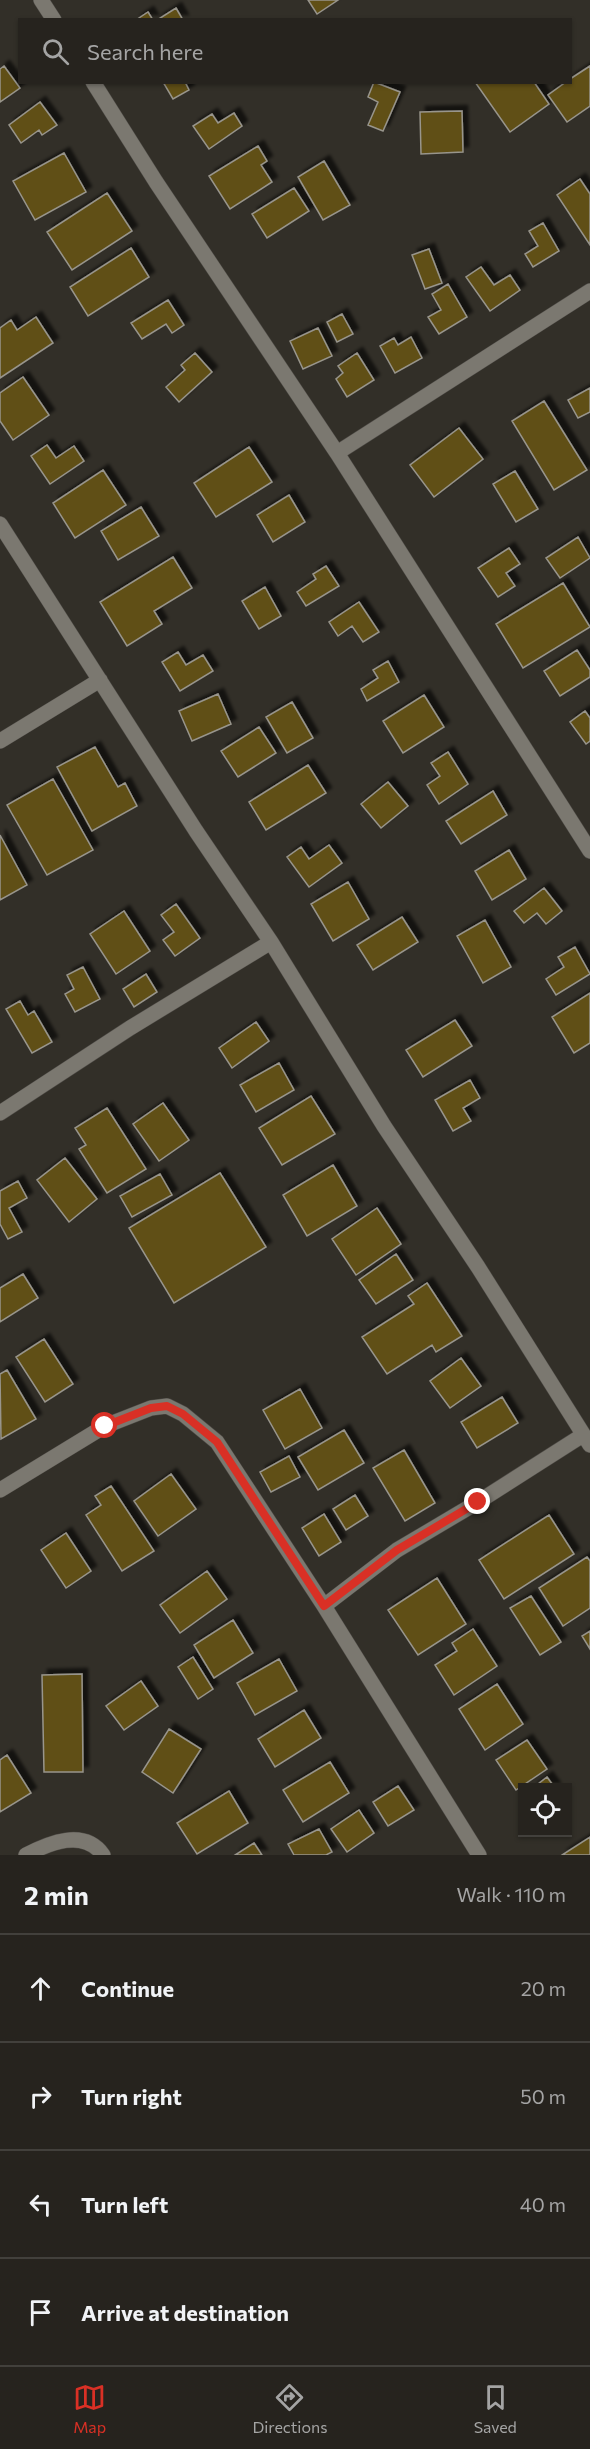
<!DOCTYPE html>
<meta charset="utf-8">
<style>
body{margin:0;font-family:Commissioner,sans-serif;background:#2e2b27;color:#f1f3f6}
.controls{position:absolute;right:18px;bottom:18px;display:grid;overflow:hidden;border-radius:0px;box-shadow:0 2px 4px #0004}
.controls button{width:54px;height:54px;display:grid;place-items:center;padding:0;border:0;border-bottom:2px solid #42403c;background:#26231e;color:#f1f3f6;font:30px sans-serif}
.stop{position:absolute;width:18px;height:18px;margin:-14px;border:4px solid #d93025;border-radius:50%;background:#fff}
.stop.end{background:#d93025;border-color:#fff;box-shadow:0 2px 6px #0008}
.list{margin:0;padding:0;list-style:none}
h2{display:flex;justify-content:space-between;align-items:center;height:78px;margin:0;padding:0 24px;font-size:26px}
h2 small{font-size:20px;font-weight:400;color:#a4a4a4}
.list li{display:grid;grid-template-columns:39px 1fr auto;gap:18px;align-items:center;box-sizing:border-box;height:108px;padding:0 24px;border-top:2px solid #42403c}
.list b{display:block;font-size:22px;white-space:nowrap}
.list em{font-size:20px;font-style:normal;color:#a4a4a4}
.icon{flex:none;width:33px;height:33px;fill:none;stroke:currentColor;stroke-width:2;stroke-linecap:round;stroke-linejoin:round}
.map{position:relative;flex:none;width:590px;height:1855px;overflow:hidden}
.search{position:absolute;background:#26231e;box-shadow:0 2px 4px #0004;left:18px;right:18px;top:18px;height:66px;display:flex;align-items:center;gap:15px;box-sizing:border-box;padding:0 21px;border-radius:0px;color:#a4a4a4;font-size:22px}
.sheet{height:510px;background:#26231e}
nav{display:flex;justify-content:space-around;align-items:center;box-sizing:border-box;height:84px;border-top:2px solid #42403c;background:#26231e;font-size:16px;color:#a4a4a4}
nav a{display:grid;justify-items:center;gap:3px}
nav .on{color:#d93025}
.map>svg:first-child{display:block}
.building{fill:#604f17;stroke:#98958c;stroke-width:1.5;filter:url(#shadow)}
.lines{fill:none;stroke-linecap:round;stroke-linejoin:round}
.street-casing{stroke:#4f4c47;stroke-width:16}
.street{stroke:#7b7870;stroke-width:15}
.route{stroke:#d93025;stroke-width:8}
</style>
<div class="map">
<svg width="590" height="1855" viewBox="0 0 590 1855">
<defs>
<filter id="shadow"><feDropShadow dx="5.5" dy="-5.5" stdDeviation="1.5" flood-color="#0009"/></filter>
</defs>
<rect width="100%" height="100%" fill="#322f28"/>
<path class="building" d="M308 0H338L317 14Z
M176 8 183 20H157Z
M148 12 153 20H136Z
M4 66 20 88 0 102V69Z
M590 66V106L567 122 548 95 566 82H570V79Z
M163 82H188L186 84 189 90 173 99Z
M374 82 400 92 383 131 368 125 378 102 368 97Z
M475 82H534L549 104 510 132Z
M40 102 57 125 42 135 39 130 21 143 9 125Z
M462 111 463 152 421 154 420 112Z
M234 113 242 126 209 149 193 126 212 114 218 123Z
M258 146 267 161 261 165 272 182 230 209 209 176Z
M64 153 86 192 35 220 13 181Z
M324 161 350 205 323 220 298 177Z
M580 179 590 194V245L557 195Z
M294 188 309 211 267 238 252 214Z
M107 193 132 231 72 270 47 232Z
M543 223 559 251 533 267 525 254 538 246 529 231Z
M131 248 149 277 88 316 70 287Z
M429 249 442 283 425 289 412 255Z
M481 267 494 285 510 275 520 290 490 311 466 277Z
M448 284 467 317 439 334 428 317 441 310 432 294Z
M168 300 184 325 172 333 166 324 142 339 131 323Z
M342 314 353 334 337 342 327 322Z
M36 317 53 343 0 378V328L11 320 17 330Z
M318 328 332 356 303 369 290 341Z
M411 337 422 358 395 373 380 346 394 338 398 345Z
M195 353 212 372 179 402 166 387 185 370 181 365Z
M357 353 374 380 347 397 336 379 343 373 338 366Z
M23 377 49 415 13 440 0 421V393Z
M590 388V412L578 418 568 400Z
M544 401 587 470 554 490 512 421Z
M459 428 483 459 434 497 410 465Z
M47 445 56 458 74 446 84 461 50 484 31 456Z
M249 447 272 482 216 517 194 483Z
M103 470 126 505 75 538 53 503Z
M515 471 538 509 516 522 493 484Z
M289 495 305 522 273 542 257 515Z
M141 507 159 536 118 560 101 531Z
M578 537 590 558 560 578 546 558Z
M509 548 520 564 506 573 515 586 498 597 478 568Z
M173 557 192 588 154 611 162 624 127 646 100 602Z
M326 566 339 586 306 606 297 592 316 579 313 574Z
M563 583 590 627 523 668 496 624Z
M265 587 281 616 259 629 242 601Z
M359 602 379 632 363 642 352 626 338 636 329 622Z
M577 650 590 670V677L560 696 544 671Z
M178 652 186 665 203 655 213 671 180 691 162 662Z
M388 661 399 682 367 701 361 689 378 678 373 670Z
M218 694 231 724 192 741 179 711Z
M424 695 444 727 403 753 383 721Z
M292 702 313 738 287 753 266 717Z
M585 711 590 718V741L586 744 570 722Z
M259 727 276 753 238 777 221 751Z
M95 747 118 787 125 783 137 806 92 831 57 767Z
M448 752 468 784 439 804 427 785 440 776 431 763Z
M308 765 326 793 266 830 249 802Z
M53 779 93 850 47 875 7 805Z
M388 782 408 806 381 828 361 804Z
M493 791 507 815 461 844 446 821Z
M0 835 27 885 0 900Z
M329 845 342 863 309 887 287 857 301 847 309 859Z
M509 850 526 879 492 900 475 871Z
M348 882 369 919 333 941 311 904Z
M544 888 562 911 546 924 537 913 524 923 514 911Z
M176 904 200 938 175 956 163 940 174 932 161 915Z
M124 911 150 951 116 974 90 934Z
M402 917 418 942 373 970 357 945Z
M485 920 511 967 483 983 457 936Z
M575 947 590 974 556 995 546 979 564 967 558 957Z
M83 967 100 999 75 1012 65 994 74 989 67 975Z
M146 974 157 992 134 1007 123 989Z
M590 993V1043L574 1053 552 1017Z
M20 1001 28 1015 34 1011 52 1042 32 1053 6 1009Z
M455 1020 472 1046 423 1077 406 1050Z
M256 1022 269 1041 232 1068 219 1048Z
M279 1063 294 1090 256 1112 240 1085Z
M470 1080 480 1098 463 1108 471 1121 453 1131 435 1100Z
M311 1096 335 1134 282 1165 259 1128Z
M163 1103 189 1140 159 1161 133 1124Z
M107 1108 146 1169 107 1193 79 1149 86 1145 75 1128Z
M65 1158 97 1199 69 1222 37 1180Z
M333 1165 357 1206 307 1236 283 1195Z
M220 1173 266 1247 174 1303 129 1228Z
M160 1174 172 1195 132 1217 120 1196Z
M18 1181 27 1198 9 1208 22 1232 8 1239 0 1224V1191Z
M377 1208 401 1244 356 1275 332 1239Z
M396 1254 413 1280 376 1304 359 1280Z
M23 1274 38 1298 0 1322V1288Z
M427 1283 462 1336 436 1352 432 1345 387 1374 362 1337 414 1304 408 1296Z
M44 1339 73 1384 45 1402 16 1357Z
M461 1358 481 1386 450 1408 430 1381Z
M7 1370 36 1419 1 1439 0 1374Z
M300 1389 322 1428 285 1449 263 1410Z
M502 1397 518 1423 477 1448 461 1422Z
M344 1430 364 1463 318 1490 298 1457Z
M404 1450 435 1503 405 1521 373 1468Z
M289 1456 300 1477 271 1492 260 1472Z
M171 1474 196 1509 158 1536 134 1501Z
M111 1486 154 1551 122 1571 86 1515 101 1505 95 1496Z
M355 1495 368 1516 346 1530 333 1509Z
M324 1514 341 1542 319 1556 302 1528Z
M549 1515 574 1554 504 1599 479 1560Z
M66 1533 91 1571 66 1588 41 1550Z
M587 1557 590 1561V1608L563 1626 539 1588Z
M207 1571 227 1599 180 1633 160 1605Z
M437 1578 466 1624 418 1655 388 1610Z
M531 1596 561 1642 540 1655 510 1608Z
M233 1620 253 1653 214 1678 194 1645Z
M473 1629 497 1666 454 1695 435 1665 457 1651 452 1643Z
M590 1631V1649L582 1636Z
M193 1657 213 1689 198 1699 178 1667Z
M279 1659 297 1691 255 1715 237 1683Z
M82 1674 83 1772H44L42 1675Z
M141 1681 158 1706 124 1730 106 1706Z
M497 1684 523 1724 485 1750 459 1709Z
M304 1710 321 1738 275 1767 258 1739Z
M169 1729 201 1749 173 1793 142 1772Z
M527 1740 547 1769 516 1790 496 1760Z
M7 1755 31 1793 0 1812V1760Z
M330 1762 349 1793 303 1822 283 1790Z
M547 1777 555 1788H533Z
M398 1786 414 1810 388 1826 373 1802Z
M229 1791 248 1823 197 1854 177 1823Z
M359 1810 374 1833 347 1852 331 1829Z
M319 1829 332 1852 326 1855H294L288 1844Z
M590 1837V1855H562Z
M254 1843 262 1855H235Z"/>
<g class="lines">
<g class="street-casing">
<path id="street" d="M41 0 54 20
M93 82 156 182 337 453 590 851
M337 453 590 291
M0 524 196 831 271 942 384 1126 478 1267 590 1445
M0 741 100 680
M0 1113 130 1028 271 942
M0 1490 105 1426 151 1408 167 1406 183 1414 217 1442 324 1606 479 1855
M324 1606 397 1550 478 1502 583 1435
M26 1855C49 1843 84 1828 103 1855"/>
</g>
<use href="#street" class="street"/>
</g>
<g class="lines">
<path class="route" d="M105 1426 151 1408 167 1406 183 1414 217 1442 324 1606 397 1550 478 1502"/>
</g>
</svg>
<div class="controls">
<button><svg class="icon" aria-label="locate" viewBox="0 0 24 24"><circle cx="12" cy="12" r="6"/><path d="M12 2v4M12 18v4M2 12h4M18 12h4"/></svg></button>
</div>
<div class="stop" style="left:105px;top:1426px"></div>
<div class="stop end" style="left:478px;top:1502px"></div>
<div class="search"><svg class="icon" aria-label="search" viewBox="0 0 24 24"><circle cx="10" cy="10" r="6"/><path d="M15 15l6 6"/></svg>Search here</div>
</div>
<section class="sheet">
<h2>2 min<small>Walk · 110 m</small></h2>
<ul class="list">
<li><svg class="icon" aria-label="ahead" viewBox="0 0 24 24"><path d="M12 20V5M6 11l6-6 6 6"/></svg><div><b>Continue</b></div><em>20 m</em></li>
<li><svg class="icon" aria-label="right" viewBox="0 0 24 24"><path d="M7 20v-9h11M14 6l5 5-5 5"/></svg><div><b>Turn right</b></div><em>50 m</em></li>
<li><svg class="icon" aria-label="left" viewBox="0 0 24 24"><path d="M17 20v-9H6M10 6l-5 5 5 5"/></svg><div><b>Turn left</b></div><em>40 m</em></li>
<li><svg class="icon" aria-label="arrive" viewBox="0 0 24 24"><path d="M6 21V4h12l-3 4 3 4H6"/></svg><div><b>Arrive at destination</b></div></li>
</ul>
</section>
<nav>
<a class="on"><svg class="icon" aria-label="map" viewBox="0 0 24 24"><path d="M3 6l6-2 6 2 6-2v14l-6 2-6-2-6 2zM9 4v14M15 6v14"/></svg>Map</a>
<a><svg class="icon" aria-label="directions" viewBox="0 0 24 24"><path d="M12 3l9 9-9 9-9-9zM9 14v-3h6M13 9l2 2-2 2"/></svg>Directions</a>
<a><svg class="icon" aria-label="saved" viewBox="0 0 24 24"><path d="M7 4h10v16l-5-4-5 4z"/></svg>Saved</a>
</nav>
